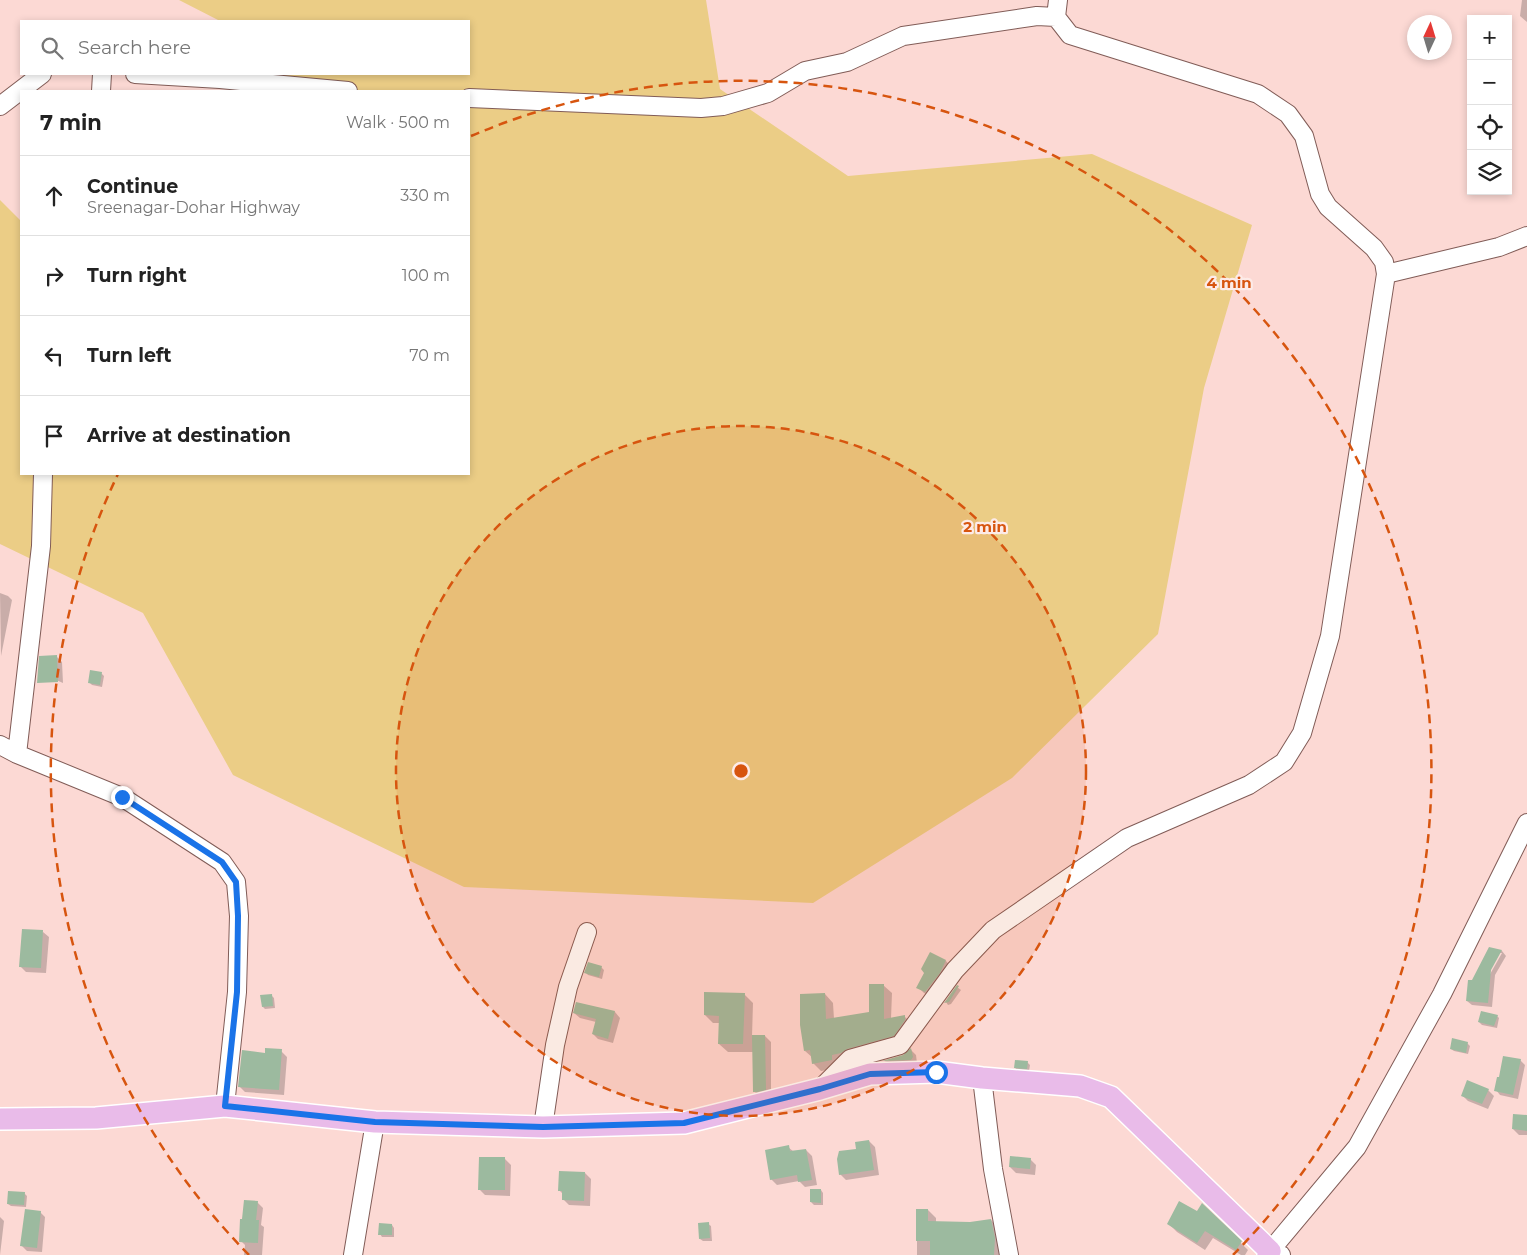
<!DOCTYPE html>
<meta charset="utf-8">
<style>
body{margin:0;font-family:Montserrat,sans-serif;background:#f2f2f2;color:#222}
.controls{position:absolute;right:15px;top:15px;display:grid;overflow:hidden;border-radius:0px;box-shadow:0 2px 8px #0003}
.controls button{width:45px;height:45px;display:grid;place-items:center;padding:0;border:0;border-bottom:1px solid #e0e0e0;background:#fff;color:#222;font:25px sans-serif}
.compass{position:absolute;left:1407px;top:15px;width:45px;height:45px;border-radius:50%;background:#fff;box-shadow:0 2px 8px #0003;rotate:4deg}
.stop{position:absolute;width:15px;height:15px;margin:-11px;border:4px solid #1a73e8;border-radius:50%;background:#fff}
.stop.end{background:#1a73e8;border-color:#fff;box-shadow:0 1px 5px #0008}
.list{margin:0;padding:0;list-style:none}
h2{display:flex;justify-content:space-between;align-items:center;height:65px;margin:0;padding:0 20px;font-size:21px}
h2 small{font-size:16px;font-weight:400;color:#767676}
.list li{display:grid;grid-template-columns:32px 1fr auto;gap:15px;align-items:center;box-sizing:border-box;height:80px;padding:0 20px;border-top:1px solid #e0e0e0}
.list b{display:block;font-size:19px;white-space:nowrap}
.list p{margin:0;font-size:16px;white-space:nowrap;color:#767676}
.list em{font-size:16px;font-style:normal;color:#767676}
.icon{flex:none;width:28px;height:28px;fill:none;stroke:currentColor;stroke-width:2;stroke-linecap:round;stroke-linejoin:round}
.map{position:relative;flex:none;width:1527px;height:1255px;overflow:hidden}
.search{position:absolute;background:#fff;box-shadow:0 2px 8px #0003;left:20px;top:20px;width:450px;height:55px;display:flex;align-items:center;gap:12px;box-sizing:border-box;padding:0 18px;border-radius:0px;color:#767676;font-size:19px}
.panel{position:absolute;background:#fff;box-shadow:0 2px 8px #0003;left:20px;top:90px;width:450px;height:385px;border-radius:0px}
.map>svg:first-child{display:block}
.green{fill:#ebcd86}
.shadow{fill:#0003;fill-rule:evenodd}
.building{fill:#9cba9f}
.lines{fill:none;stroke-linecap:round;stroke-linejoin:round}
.minor-casing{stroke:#815c57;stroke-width:20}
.major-casing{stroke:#fff;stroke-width:24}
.minor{stroke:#fff;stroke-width:18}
.major{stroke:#e9bbe9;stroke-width:21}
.route{stroke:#1a73e8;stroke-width:6}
.ring{fill:none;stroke:#d7550f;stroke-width:2.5;stroke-dasharray:9 6}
.centre{fill:#d7550f;stroke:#fdebe8;stroke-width:2.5}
.ring-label{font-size:15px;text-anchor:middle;font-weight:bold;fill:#d7550f;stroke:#fdebe8;stroke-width:4.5;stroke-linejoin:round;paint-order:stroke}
</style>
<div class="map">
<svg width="1527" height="1255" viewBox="0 0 1527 1255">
<rect width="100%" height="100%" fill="#fcd9d4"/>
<path class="green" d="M179 0H706L720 89 848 176 1092 154 1252 225 1204 388 1158 634 1012 778 813 903 464 887 233 775 143 613 0 544V200L21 221V474H469V91H233L232 74H469V21H220Z"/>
<path class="shadow" d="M1522 0H1527V22L1520 16Z
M196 90H206L207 91H196Z
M0 593 8 596 12 600 1 656Z
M56 656 62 662 63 683 45 675Z
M101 673 104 676 102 687 92 685 90 683Z
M43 932 49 937 46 973 26 972 20 966Z
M1489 949 1502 951 1506 956 1495 975 1492 1007 1472 1005 1467 1001 1473 982ZM1499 953H1502L1489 976 1487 974Z
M930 954 946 961 951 967 932 997 924 993 918 987 925 973Z
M601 967 604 970 602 979 588 975 586 973Z
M883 985 892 993 891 1019 904 1016 912 1024 902 1044 840 1068 821 1071 813 1063V1058L805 1051 825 994 833 1003 834 1019 870 1013Z
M957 987 961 990 951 1004 948 1005 946 1002Z
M744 994 753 1003 752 1037 765 1036 771 1042V1095L760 1097 754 1091V1052H728L719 1044 720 1023H713L705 1015Z
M271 995 274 998 275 1008 265 1009 263 1007Z
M615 1012 620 1018 613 1043 598 1039 593 1034 596 1022 580 1018 574 1013Z
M1497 1016 1499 1018 1497 1028 1482 1025 1479 1022Z
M1467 1043 1470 1046 1468 1054 1454 1051 1451 1049Z
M911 1050 916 1055 917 1063 888 1066 884 1062 903 1056Z
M281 1051 287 1057 284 1095 245 1092 239 1086 266 1054Z
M1520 1060 1525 1065 1518 1099 1500 1095 1496 1090Z
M1027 1062 1030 1065 1029 1071 1018 1070 1015 1068Z
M1488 1090 1494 1096 1488 1109 1468 1101 1462 1095Z
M1527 1116V1135H1519L1513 1129Z
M869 1141 875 1147 879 1175 846 1180 840 1174Z
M788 1147 794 1152 806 1150 812 1156 817 1185 805 1187 799 1181 777 1185 771 1179Z
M505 1159 511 1165 510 1196 485 1195 480 1190Z
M1030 1159 1036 1165 1035 1175 1016 1173 1010 1167Z
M585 1173 591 1179 590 1206 569 1205 563 1199 564 1195 559 1190Z
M821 1190 823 1193V1205H814L811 1202Z
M24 1193 27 1196 26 1207 11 1206 8 1204Z
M257 1202 263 1208 261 1225 264 1227 262 1255H244L245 1245 241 1241Z
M1202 1205 1248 1250 1245 1255H1241L1213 1238 1205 1250 1177 1232 1169 1224 1197 1212Z
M917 1210H928L936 1218V1223H970L991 1220 999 1228 1001 1255H917Z
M40 1212 45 1217 42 1252 27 1251 21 1245Z
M0 1217 4 1221 0 1255Z
M708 1224 711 1226 712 1241H703L700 1239Z
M392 1225 394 1228V1237H382L380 1234Z"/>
<path class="building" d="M57 655 58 682 37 683 39 656Z
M90 670 102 672 100 685 88 683Z
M22 929 43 930 41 968 19 967Z
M1489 947 1502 950 1491 970 1488 1003 1466 1001 1468 980H1472Z
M930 952 946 960 940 973 925 992 916 988 924 973 921 969Z
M588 962 602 966 599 977 584 973Z
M869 984H884V1019L905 1015V1020L894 1036 847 1049 841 1053 832 1055V1060L812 1064 810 1050 804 1051 800 1025V994L825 993 826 1019 869 1012Z
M957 985 959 986 949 1002 944 1003Z
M704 992 745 993 743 1044H718L719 1016 704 1015Z
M272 994 273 1006 262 1007 260 995Z
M576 1002 615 1011 608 1039 592 1034 596 1019 573 1013Z
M1481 1011 1498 1015 1494 1026 1478 1022Z
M752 1035H765L766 1090 757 1092H753Z
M1452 1038 1468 1042 1466 1053 1450 1049Z
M265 1048 282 1049 279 1090 238 1087 242 1050 265 1053Z
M911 1048 913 1057 911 1060 882 1061 903 1055Z
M1503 1056 1521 1059 1513 1095 1494 1091 1497 1077H1499Z
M1015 1060 1028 1061 1027 1069 1014 1068Z
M1467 1080 1489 1089 1482 1104 1461 1096Z
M1513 1114 1527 1115V1131L1512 1129Z
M869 1140 874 1170 839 1175 837 1159 839 1151 856 1149 855 1142Z
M789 1145 790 1151 806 1149 812 1180 798 1182 797 1175 770 1180 765 1150Z
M1010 1156 1031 1158 1030 1169 1009 1167Z
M479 1157H505V1190H478Z
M559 1171 585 1172 584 1201 562 1200V1191H558Z
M810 1189H821V1203L810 1202Z
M8 1191 25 1192 24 1205 7 1204Z
M244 1200 258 1201 256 1220H259L258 1243 239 1242 240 1219H242Z
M1179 1201 1197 1211 1202 1203 1242 1241 1236 1250 1205 1231 1197 1243 1167 1224Z
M25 1209 41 1211 37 1248 20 1246Z
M916 1209H928V1221L970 1222 991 1219 995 1238 994 1255H930V1241H916Z
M709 1222 710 1238 699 1239 698 1223Z
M379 1223 392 1224V1235H378Z"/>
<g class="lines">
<g class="minor-casing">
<path id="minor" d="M1056 17 1058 0
M135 74 220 79 348 91
M101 91 102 74
M469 98 701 108 723 106 768 93 805 71 847 62 903 36 1037 16 1056 17 1070 35 1258 94 1288 114 1304 136 1320 194 1328 207 1374 248 1384 262 1386 274 1330 636 1302 733 1284 762 1249 785 1127 838 993 930 955 970 900 1045 850 1059 820 1089
M0 106 42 74
M1386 274 1499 247 1527 236
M0 745 17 754 122 797 222 862 236 882 239 916 237 992 225 1106
M17 754 41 546 43 474
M982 1078 993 1169 1009 1255
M543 1127 555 1045 568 987 587 932
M353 1255 375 1122
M1281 1255 1270 1251 1357 1147 1442 994 1527 823"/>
</g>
<g class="major-casing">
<path id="major" d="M0 1119 96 1118 225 1106 375 1122 543 1127 684 1123 820 1089 870 1074 936 1072 982 1078 1080 1086 1111 1097 1270 1251 1268 1255"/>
</g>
<use href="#minor" class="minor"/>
<use href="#major" class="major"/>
</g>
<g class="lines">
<path class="route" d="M122 797 222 862 236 882 238 916 237 992 225 1106 375 1122 543 1127 684 1123 820 1089 870 1074 936 1072"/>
</g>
<circle cx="741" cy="771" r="345" fill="#d7550f" fill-opacity=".12"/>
<g class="ring">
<circle cx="741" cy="771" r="345"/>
<path d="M249 1255A690 690 0 0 1 118 474M471 136A690 690 0 0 1 1233 1255"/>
</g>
<circle cx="741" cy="771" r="8" class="centre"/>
<g class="ring-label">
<text x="1229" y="288">4 min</text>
<text x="985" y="532">2 min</text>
</g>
</svg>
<div class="controls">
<button>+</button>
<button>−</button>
<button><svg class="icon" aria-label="locate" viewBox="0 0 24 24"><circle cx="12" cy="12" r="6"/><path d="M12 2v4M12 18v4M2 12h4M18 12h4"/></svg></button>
<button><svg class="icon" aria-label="layers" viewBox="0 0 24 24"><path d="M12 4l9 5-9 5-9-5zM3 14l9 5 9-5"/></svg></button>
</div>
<svg class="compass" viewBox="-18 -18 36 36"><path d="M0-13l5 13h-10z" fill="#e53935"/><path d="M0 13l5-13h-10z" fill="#767676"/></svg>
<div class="stop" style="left:936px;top:1072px"></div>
<div class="stop end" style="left:122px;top:797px"></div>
<div class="search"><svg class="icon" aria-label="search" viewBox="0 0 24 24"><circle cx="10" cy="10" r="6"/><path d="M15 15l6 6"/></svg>Search here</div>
<section class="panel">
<h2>7 min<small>Walk · 500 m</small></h2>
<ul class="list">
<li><svg class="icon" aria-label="ahead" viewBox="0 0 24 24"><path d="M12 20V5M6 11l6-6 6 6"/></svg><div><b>Continue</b><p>Sreenagar-Dohar Highway</p></div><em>330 m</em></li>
<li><svg class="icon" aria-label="right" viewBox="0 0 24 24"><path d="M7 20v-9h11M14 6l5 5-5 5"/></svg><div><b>Turn right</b></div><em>100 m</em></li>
<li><svg class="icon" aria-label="left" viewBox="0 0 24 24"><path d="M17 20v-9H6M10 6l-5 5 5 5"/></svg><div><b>Turn left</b></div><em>70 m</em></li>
<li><svg class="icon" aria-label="arrive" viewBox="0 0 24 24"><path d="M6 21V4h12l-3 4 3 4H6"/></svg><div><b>Arrive at destination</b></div></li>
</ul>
</section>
</div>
